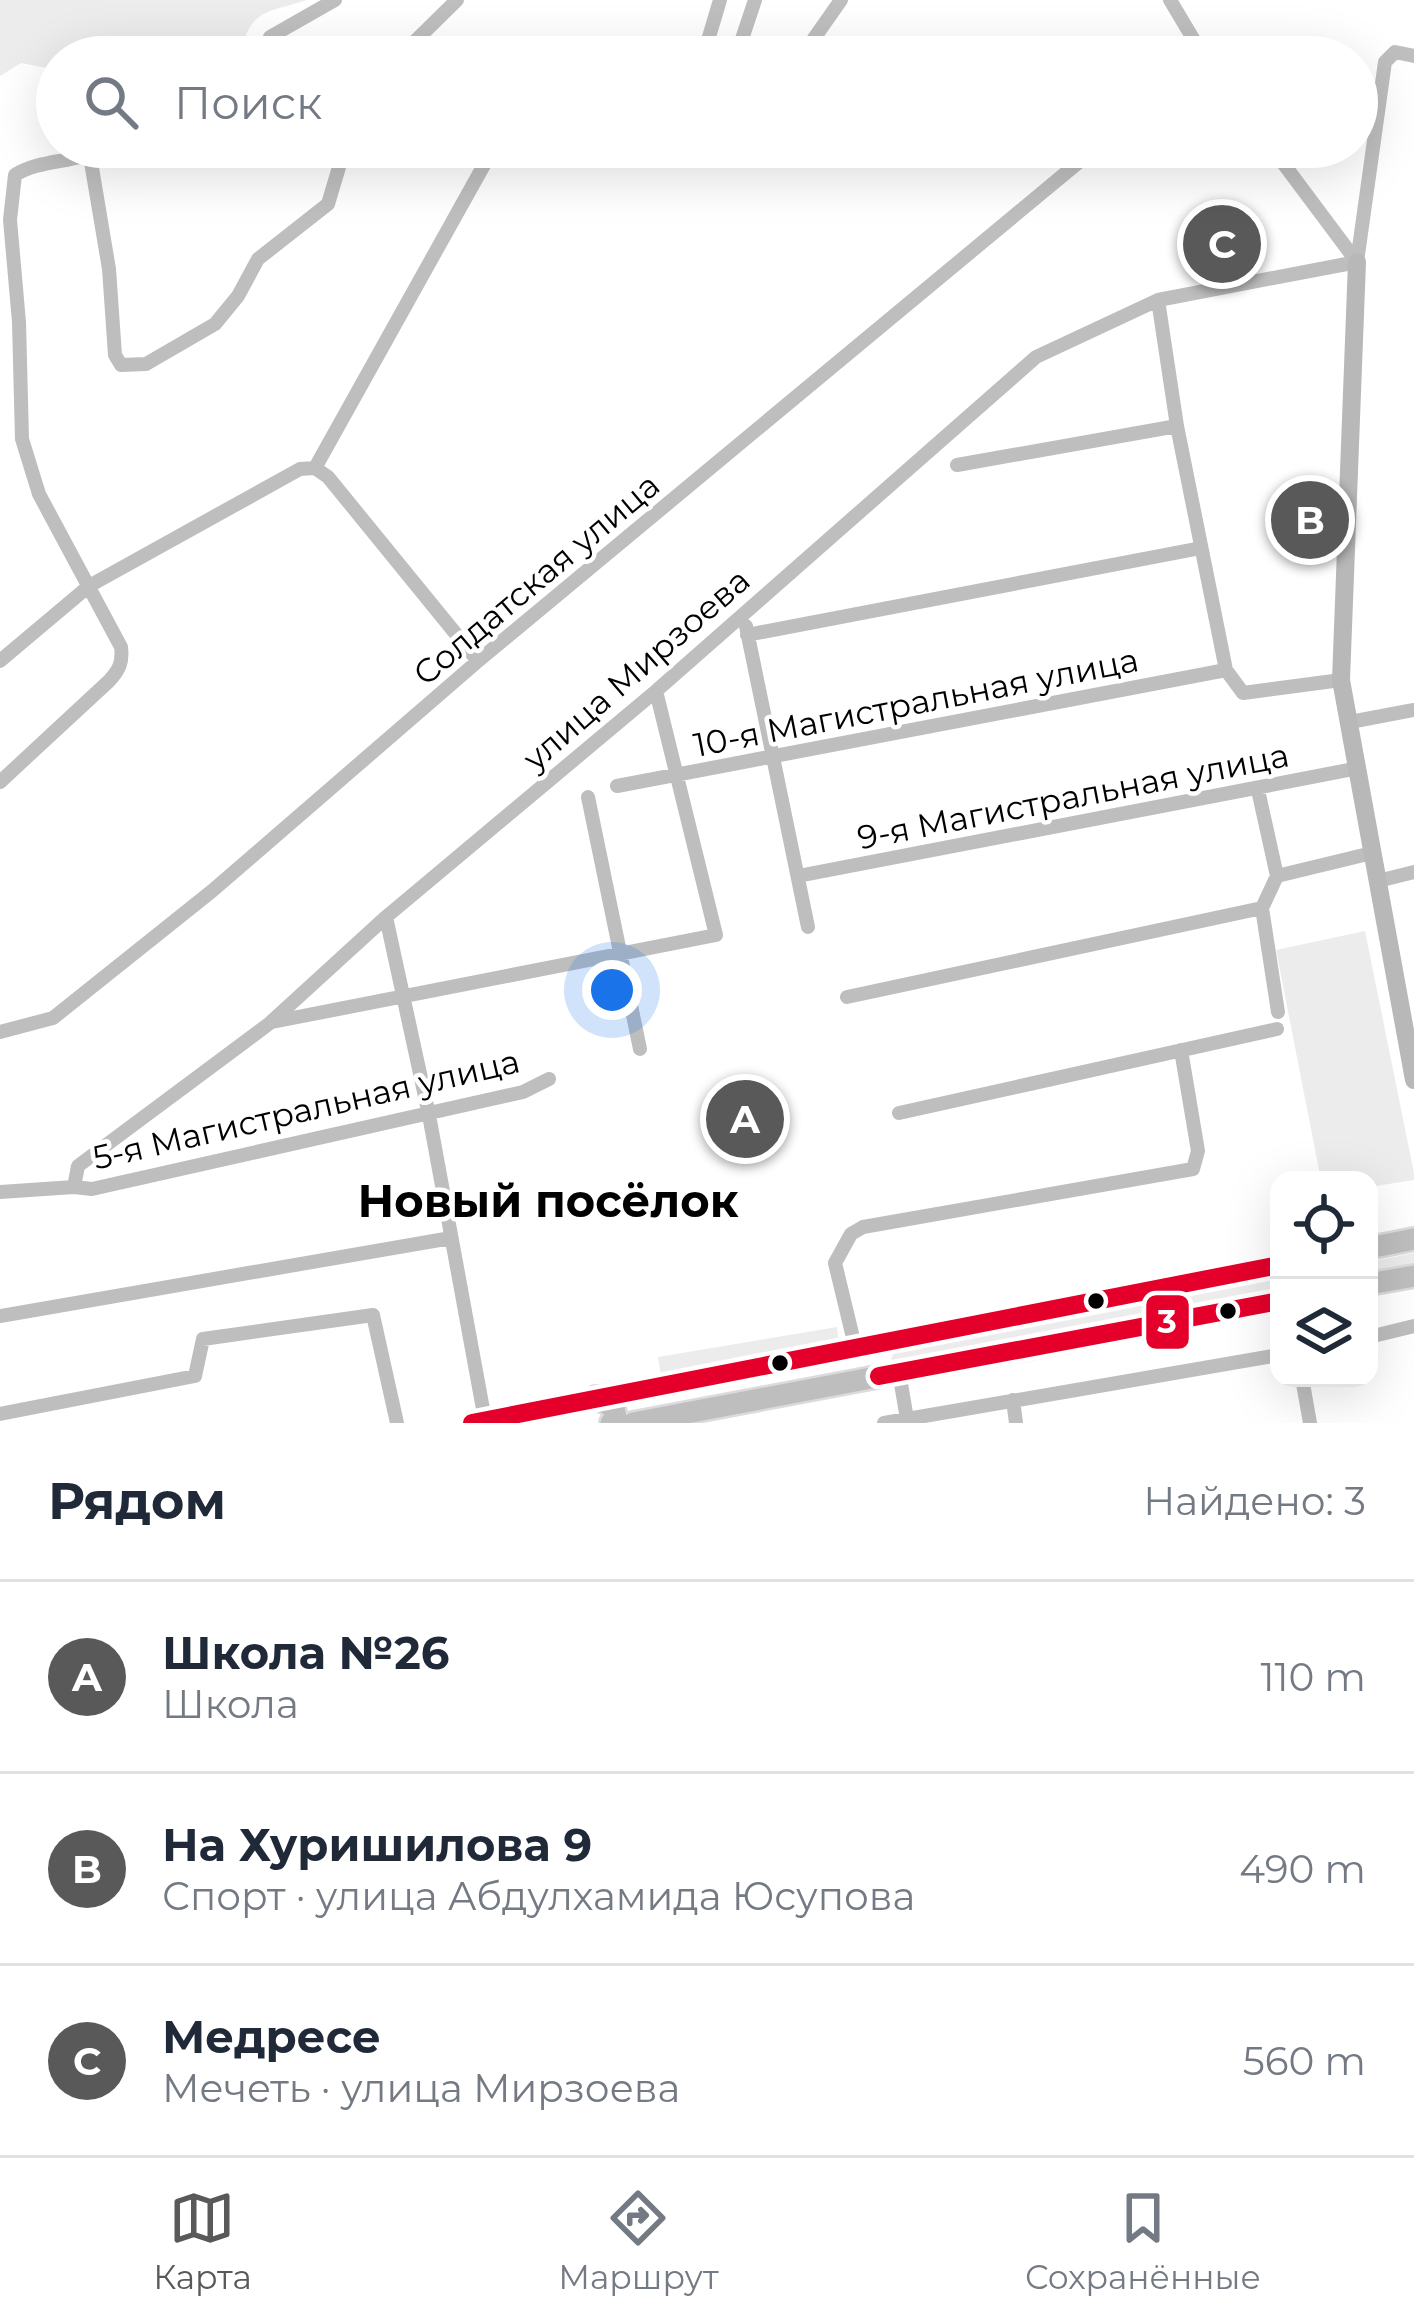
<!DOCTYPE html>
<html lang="ru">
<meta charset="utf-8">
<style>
body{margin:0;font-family:Montserrat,sans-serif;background:#f2f2f3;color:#1f2937}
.controls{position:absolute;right:36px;bottom:36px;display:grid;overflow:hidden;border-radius:24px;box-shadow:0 12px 48px #0002}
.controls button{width:108px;height:108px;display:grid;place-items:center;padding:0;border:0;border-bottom:3px solid #e0e1e3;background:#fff;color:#1f2937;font:60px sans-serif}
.you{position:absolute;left:612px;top:990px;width:42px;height:42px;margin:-30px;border:9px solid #fff;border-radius:50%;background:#1a73e8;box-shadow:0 0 0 18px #1a73e833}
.badge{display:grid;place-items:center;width:78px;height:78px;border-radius:50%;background:#595959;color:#fff;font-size:39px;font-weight:700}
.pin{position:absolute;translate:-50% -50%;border:6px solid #fff;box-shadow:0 3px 12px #0006}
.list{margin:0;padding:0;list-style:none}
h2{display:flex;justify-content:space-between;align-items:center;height:156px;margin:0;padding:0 48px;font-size:51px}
h2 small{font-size:39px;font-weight:400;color:#747a83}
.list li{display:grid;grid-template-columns:78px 1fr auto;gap:36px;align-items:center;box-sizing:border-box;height:192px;padding:0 48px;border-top:3px solid #e0e1e3}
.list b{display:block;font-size:45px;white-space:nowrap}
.list p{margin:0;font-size:39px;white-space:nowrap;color:#747a83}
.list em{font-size:39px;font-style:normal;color:#747a83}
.icon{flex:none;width:66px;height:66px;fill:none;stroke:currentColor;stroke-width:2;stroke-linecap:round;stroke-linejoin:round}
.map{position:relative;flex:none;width:1414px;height:1423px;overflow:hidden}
.search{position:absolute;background:#fff;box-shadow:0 12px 48px #0002;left:36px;right:36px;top:36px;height:132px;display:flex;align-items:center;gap:30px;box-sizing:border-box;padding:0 42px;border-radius:66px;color:#747a83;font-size:45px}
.sheet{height:732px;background:#fff}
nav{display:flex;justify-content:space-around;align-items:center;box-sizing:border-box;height:168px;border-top:3px solid #e0e1e3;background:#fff;font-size:33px;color:#747a83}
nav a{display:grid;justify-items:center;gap:6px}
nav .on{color:#595959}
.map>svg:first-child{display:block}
.green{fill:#ececec}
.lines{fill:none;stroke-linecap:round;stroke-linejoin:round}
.primary-casing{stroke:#dbdbdb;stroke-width:26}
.street{stroke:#bebebe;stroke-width:14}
.secondary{stroke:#b8b8b8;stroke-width:18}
.primary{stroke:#bebebe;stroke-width:21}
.bus-1-casing{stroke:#fff;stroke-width:27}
.bus-1{stroke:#e4002b;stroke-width:18}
.bus-dot{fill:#000;stroke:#fff;stroke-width:4.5}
.labels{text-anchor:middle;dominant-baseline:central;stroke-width:9;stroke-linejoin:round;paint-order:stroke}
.street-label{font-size:33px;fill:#000;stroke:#fff}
.district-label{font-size:45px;font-weight:bold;fill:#000;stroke:#fff}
.line-badge{stroke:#fff;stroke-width:4.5}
.badge-label{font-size:33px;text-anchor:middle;font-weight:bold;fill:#fff}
</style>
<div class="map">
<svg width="1414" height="1423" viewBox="0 0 1414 1423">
<rect width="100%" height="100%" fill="#fff"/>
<path class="green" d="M0 0H307C267 13 249 8 240 57H57V70L21 63 0 76Z
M1326 486 1328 550 1296 552 1289 489Z
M1365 931 1414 1173V1180L1369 1187V1180H1321L1276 950Z
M1414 1253V1266L1369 1275V1262Z
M1279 1279V1292L896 1363 891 1360 893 1354 904 1350Z
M837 1327 839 1342 661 1377 658 1357Z"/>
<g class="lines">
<g class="primary-casing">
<path id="primary" d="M1369 1248 1414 1239
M1369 1284 1414 1276
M596 1397 614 1408 616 1418 611 1423
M472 1423 1279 1265
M633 1423 1279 1301"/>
</g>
<path class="street" d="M1170 0 1204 57
M262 57 270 37 335 0
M399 57 457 0
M703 57 720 0
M736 57 755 0
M801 57 841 0
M1271 147 1357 262
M90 156 109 269 115 355 121 365 146 364 215 324 238 296 258 259 328 204 345 147
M1357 262 1385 62 1395 52 1414 56
M1158 300 1177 426 1226 670 1243 693 1341 680
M957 465 1177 426
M315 468 494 147
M746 626 808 927
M747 635 1201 548
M0 661 89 586 300 469 315 468 328 477 478 661
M1350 722 1414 710
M0 782 109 681C119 670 123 663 121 647L39 494 22 439 19 322 10 220 15 175C42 158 77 164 104 147
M617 786 1226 670
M1258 790 1277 876 1262 908 1278 1012
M588 797 640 1049
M798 876 1359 768
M1277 876 1372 853
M1378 881 1414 872
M386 917 429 1115 485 1420
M847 997 1262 908
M272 1022 716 935 656 691
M0 1032 53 1018 212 891 478 661 1097 147
M899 1113 1277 1029
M74 1187 92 1189 523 1092 549 1079
M0 1192 74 1187 78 1166 270 1023 386 917 656 691 1036 357 1158 300 1357 262
M0 1316 451 1238
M1369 1337 1414 1326
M855 1346 835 1263 851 1234 863 1227 1193 1169 1198 1151 1181 1050
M899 1372 907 1419
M1302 1378 1310 1423
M1013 1400 1016 1423
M0 1414 195 1376 203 1339 373 1315 397 1423
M884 1423 1279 1355"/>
<path class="secondary" d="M1357 262 1341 680 1414 1080"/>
<use href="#primary" class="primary"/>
<g class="bus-1-casing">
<path id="bus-1" d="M879 1376 1279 1301
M472 1423 1279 1265"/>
</g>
<use href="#bus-1" class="bus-1"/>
</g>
<g class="bus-dot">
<circle cx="1096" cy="1301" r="10"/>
<circle cx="1228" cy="1311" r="10"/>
<circle cx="780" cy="1363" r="10"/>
</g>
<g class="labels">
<g class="street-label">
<text transform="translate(536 579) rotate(-40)">Солдатская улица</text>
<text transform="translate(636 669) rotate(-41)">улица Мирзоева</text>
<text transform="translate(916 702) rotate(-11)">10-я Магистральная улица</text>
<text transform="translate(1073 796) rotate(-11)">9-я Магистральная улица</text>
<text transform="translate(306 1109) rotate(-13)">5-я Магистральная улица</text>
</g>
<g class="district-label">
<text x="548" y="1200">Новый посёлок</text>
</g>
</g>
<rect class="line-badge" x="1144" y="1293" width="47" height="58" rx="12" fill="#e4002b"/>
<g class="badge-label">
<text x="1167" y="1333">3</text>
</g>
</svg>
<div class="controls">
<button><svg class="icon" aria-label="locate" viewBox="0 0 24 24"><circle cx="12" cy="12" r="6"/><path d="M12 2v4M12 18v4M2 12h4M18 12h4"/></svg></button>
<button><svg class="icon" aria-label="layers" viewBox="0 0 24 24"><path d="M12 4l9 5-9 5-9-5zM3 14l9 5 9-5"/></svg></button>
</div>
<div class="you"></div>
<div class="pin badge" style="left:745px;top:1119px">A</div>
<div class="pin badge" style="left:1310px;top:520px">B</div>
<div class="pin badge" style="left:1222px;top:244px">C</div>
<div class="search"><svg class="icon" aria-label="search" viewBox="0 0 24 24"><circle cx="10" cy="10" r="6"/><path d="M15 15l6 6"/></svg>Поиск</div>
</div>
<section class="sheet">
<h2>Рядом<small>Найдено: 3</small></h2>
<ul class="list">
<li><span class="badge">A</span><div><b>Школа №26</b><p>Школа</p></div><em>110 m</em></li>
<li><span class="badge">B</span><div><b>На Хуришилова 9</b><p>Спорт · улица Абдулхамида Юсупова</p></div><em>490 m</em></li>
<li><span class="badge">C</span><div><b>Медресе</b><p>Мечеть · улица Мирзоева</p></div><em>560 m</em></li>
</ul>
</section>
<nav>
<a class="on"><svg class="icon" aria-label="map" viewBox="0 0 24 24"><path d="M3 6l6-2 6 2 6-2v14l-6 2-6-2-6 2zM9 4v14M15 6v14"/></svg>Карта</a>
<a><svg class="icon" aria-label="directions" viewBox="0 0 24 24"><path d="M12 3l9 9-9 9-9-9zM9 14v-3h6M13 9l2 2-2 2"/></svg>Маршрут</a>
<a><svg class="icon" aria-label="saved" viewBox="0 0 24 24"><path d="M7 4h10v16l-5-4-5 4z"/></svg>Сохранённые</a>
</nav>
